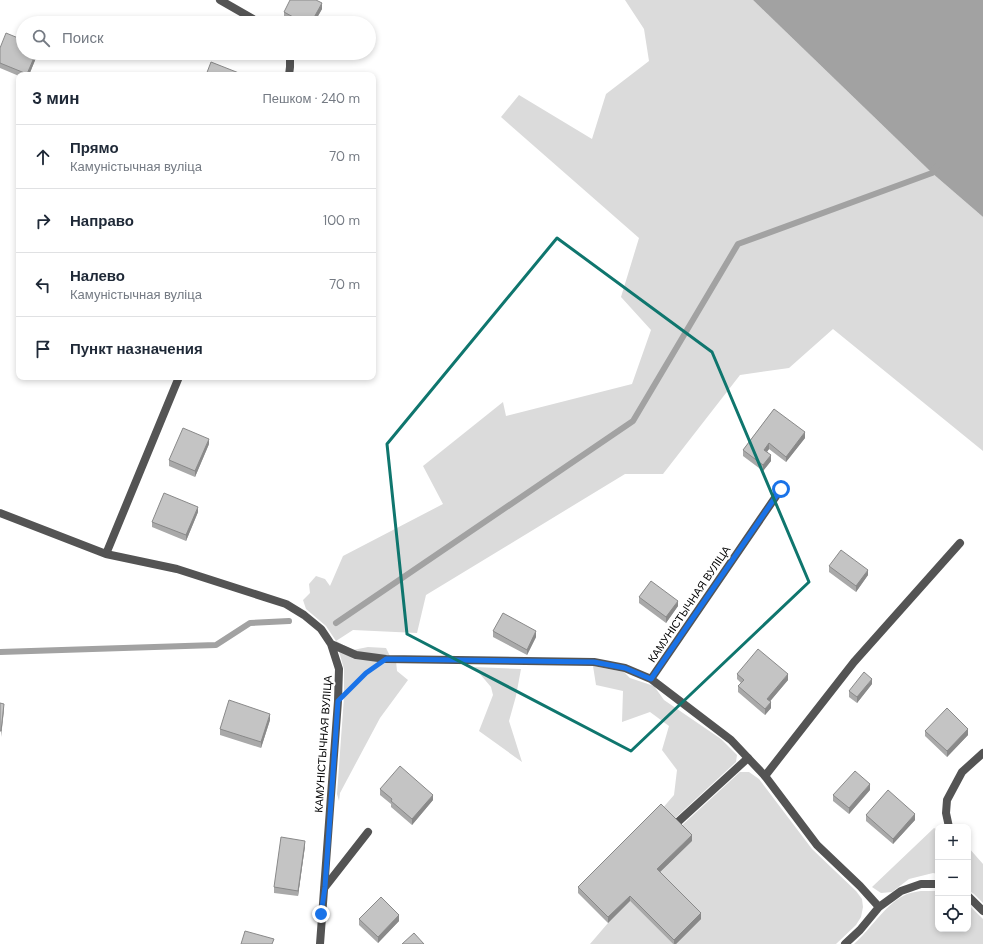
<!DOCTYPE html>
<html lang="ru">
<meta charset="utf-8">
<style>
body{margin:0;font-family:"DM Sans",sans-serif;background:#f2f2f3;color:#1f2937}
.controls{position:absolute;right:12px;bottom:12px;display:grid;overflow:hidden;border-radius:8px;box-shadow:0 2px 6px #0003}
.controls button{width:36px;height:36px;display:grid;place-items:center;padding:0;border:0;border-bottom:1px solid #e0e1e3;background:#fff;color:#1f2937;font:20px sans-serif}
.stop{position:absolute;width:12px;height:12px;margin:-9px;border:3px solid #1a73e8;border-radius:50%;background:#fff}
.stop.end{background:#1a73e8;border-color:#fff;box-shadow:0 1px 4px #0008}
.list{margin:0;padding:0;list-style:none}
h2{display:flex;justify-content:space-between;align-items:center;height:52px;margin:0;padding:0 16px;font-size:17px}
h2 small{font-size:13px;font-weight:400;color:#747a83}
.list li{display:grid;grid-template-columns:26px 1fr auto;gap:12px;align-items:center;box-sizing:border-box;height:64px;padding:0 16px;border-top:1px solid #e0e1e3}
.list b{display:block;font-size:15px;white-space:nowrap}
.list p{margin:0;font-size:13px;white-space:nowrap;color:#747a83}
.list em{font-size:13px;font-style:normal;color:#747a83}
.icon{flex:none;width:22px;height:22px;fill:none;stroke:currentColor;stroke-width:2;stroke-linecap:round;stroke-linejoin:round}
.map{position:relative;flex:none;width:983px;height:944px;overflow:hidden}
.search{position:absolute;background:#fff;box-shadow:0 2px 6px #0003;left:16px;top:16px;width:360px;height:44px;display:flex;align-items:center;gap:10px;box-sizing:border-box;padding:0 14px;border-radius:22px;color:#747a83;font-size:15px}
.panel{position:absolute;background:#fff;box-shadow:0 2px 6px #0003;left:16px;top:72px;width:360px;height:308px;border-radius:8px}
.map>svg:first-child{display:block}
.green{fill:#dbdbdb}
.water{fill:#a2a2a2}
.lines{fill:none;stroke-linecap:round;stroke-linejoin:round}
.stream{stroke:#a2a2a2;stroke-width:6}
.path{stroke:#767676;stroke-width:2.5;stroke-dasharray:1 2;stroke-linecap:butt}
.lane{stroke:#545454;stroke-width:8}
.street{stroke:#545454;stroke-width:8}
.wall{fill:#a9a9a9}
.shaded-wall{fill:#898989}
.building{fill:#c4c4c4;stroke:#898989}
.route{stroke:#1a73e8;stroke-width:5}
.marked{fill:none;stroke:#0f766e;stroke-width:3;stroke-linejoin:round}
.labels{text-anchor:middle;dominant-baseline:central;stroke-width:4;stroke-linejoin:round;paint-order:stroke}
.street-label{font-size:11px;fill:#000;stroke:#fff}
</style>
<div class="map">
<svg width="983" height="944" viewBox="0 0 983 944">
<rect width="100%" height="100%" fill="#fff"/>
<path class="green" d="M625 0H753L932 173 983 217V451L833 329 789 368 740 375 663 474H625L426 595 417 633 353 630 336 641 353 650 368 647 386 648 390 656 396 661 397 671 408 680 380 718 340 793 339 801 337 794 344 697V669L336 641 326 626 306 609 303 600 310 593 309 584 316 576 325 579 330 586 343 556 443 504 423 466 503 402 506 416 632 384 651 330 621 297 639 238 501 117 519 95 592 139 606 94 649 61 644 29Z
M593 666 624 672 630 678 654 686 664 700 721 739 737 755 736 762 672 821 661 810 674 795 677 770 662 750 669 726 650 712 622 722 623 691 596 685Z
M474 667 521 669 516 696 509 721 522 762 479 731 493 695 491 687Z
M740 772H749L759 779 812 849 856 891 862 899 863 907 861 917 856 925 836 944H676L657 875 692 841 679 828Z
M934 828 938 830V874L933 873 909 879 892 892 881 893 872 887Z
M968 847 983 864V903L974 894 968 890Z
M921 891H938V929H968V904L983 919V944H854C870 930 884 906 903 896 908 893 915 892 921 891Z
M630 901 673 944H590L608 923Z"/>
<path class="water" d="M753 0H983V217L932 173Z"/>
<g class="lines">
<path class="stream" d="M336 623 633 421 738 244 932 173 936 167
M0 652 216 645 250 623 289 621"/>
<path class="path" d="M354 685 368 672"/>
<path class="lane" d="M765 776 854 662 960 543
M679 821 748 758
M949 827 946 813 947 800 962 772 983 753
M325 887 368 832"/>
<path class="street" d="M220 0 260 23
M289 75 290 67V53
M781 489 651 679 731 740 765 776 817 845 860 886 879 907 860 930 845 944
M0 513 106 554 177 569 286 604 304 615 321 629 331 644 339 669 338 701 320 944
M106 554 179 377
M331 644 356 655 386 659 594 662 625 668 651 679
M968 896 983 911
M879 907 901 891 921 884H938"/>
</g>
<path class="wall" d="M322 9 314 23H293L284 18V12Z
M0 48 23 53H38L29 75H19V76L0 68Z
M774 409 805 438 786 462 769 449 767 452 771 461 763 471 743 456V450Z
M209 444 195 477 169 466V460Z
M198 512 186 541 152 527V522Z
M829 566 868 575 856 592 829 572Z
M639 597 678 606 666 623 639 603Z
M493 631 536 637 527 655 493 637Z
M737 674 788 680 770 701 771 708 765 715 738 692V686L741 683 737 679Z
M872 684 857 703 849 697V691Z
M270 720 261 748 220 735V729Z
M925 731 968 735 947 757 925 736Z
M380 789 433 800 412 825 391 807V804L380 795Z
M870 790 849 814 833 801V795Z
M866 815 915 820 893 844 866 821Z
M692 841 660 872 701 919 676 944H673L630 901 608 923 578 893V887Z
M305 846 298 896 274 893V887Z
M359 919 399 921 378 943 359 925Z"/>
<path class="shaded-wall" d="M322 3V9L314 23H311Z
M36 53H38L29 75H27Z
M805 432V438L786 462V457Z
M209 439V444L195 477V471Z
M769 443V449L764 456V450Z
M771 455V461L763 471V465Z
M198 507V512L186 541V535Z
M868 570V575L856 592V586Z
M678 601V606L666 623V617Z
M536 631V637L527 655V650Z
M788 674V680L767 705V699Z
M872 679V684L857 703V697Z
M771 702V708L765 715V709Z
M4 704V710L1 737V731Z
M270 714V720L261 748V742Z
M968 729V735L947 757V751Z
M870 784V790L849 814V808Z
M433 795V800L412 825V819Z
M915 814V820L893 844V839Z
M692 835V841L657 875V869Z
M305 841V846L298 896V891Z
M630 896V901L608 923V917Z
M701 913V919L676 944H674V940Z
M399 915V921L378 943V937Z"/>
<path class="building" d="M290 0H316L322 3 311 23H304L284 12Z
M6 33 23 40V53H36L27 74 0 63V48Z
M211 62 244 75H206Z
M774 409 805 432 786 457 769 443 764 450 771 455 763 465 743 450Z
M183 428 209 439 195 471 169 460Z
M164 493 198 507 186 535 152 522Z
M841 550 868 570 856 586 829 566Z
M651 581 678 601 666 617 639 597Z
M503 613 536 631 527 650 493 631Z
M758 649 788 674 767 699 771 702 765 709 738 686 744 680 737 674Z
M864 672 872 679 857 697 849 691Z
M229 700 270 714 261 742 220 729Z
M0 703 4 704 1 731H0Z
M947 708 968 729 947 751 925 731Z
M400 766 433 795 412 819 391 801 392 799 380 789Z
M855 771 870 784 849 808 833 795Z
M888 790 915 814 893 839 866 815Z
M661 804 692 835 657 869 701 913 674 940 630 896 608 917 578 887Z
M281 837 305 841 298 891 274 887Z
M381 897 399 915 378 937 359 919Z
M245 931 274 939 272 944H241Z
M414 933 424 944H402Z"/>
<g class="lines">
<path class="route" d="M321 914 325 887 338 701 366 673 386 659 594 662 625 668 651 679 781 489"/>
</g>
<path class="marked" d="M557 238 712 352 809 582 631 751 407 634 387 444Z"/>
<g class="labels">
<g class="street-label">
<text transform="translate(689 604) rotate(-56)">КАМУНІСТЫЧНАЯ ВУЛІЦА</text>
<text transform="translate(323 744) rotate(-86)">КАМУНІСТЫЧНАЯ ВУЛІЦА</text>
</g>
</g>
</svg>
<div class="controls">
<button>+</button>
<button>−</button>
<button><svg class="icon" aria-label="locate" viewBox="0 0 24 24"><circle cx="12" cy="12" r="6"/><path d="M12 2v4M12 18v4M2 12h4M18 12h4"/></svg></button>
</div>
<div class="stop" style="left:781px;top:489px"></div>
<div class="stop end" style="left:321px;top:914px"></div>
<div class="search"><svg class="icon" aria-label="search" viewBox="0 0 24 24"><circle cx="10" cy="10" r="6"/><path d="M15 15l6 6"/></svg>Поиск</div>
<section class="panel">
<h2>3 мин<small>Пешком · 240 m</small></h2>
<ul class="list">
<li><svg class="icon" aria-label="ahead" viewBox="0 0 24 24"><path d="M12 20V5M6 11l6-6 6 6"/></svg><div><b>Прямо</b><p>Камуністычная вуліца</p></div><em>70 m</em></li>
<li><svg class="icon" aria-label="right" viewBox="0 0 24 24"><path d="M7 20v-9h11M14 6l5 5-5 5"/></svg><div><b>Направо</b></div><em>100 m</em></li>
<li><svg class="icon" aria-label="left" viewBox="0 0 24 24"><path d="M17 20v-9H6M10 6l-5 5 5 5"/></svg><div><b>Налево</b><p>Камуністычная вуліца</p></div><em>70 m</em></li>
<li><svg class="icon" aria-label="arrive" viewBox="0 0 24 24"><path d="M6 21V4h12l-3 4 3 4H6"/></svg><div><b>Пункт назначения</b></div></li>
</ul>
</section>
</div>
